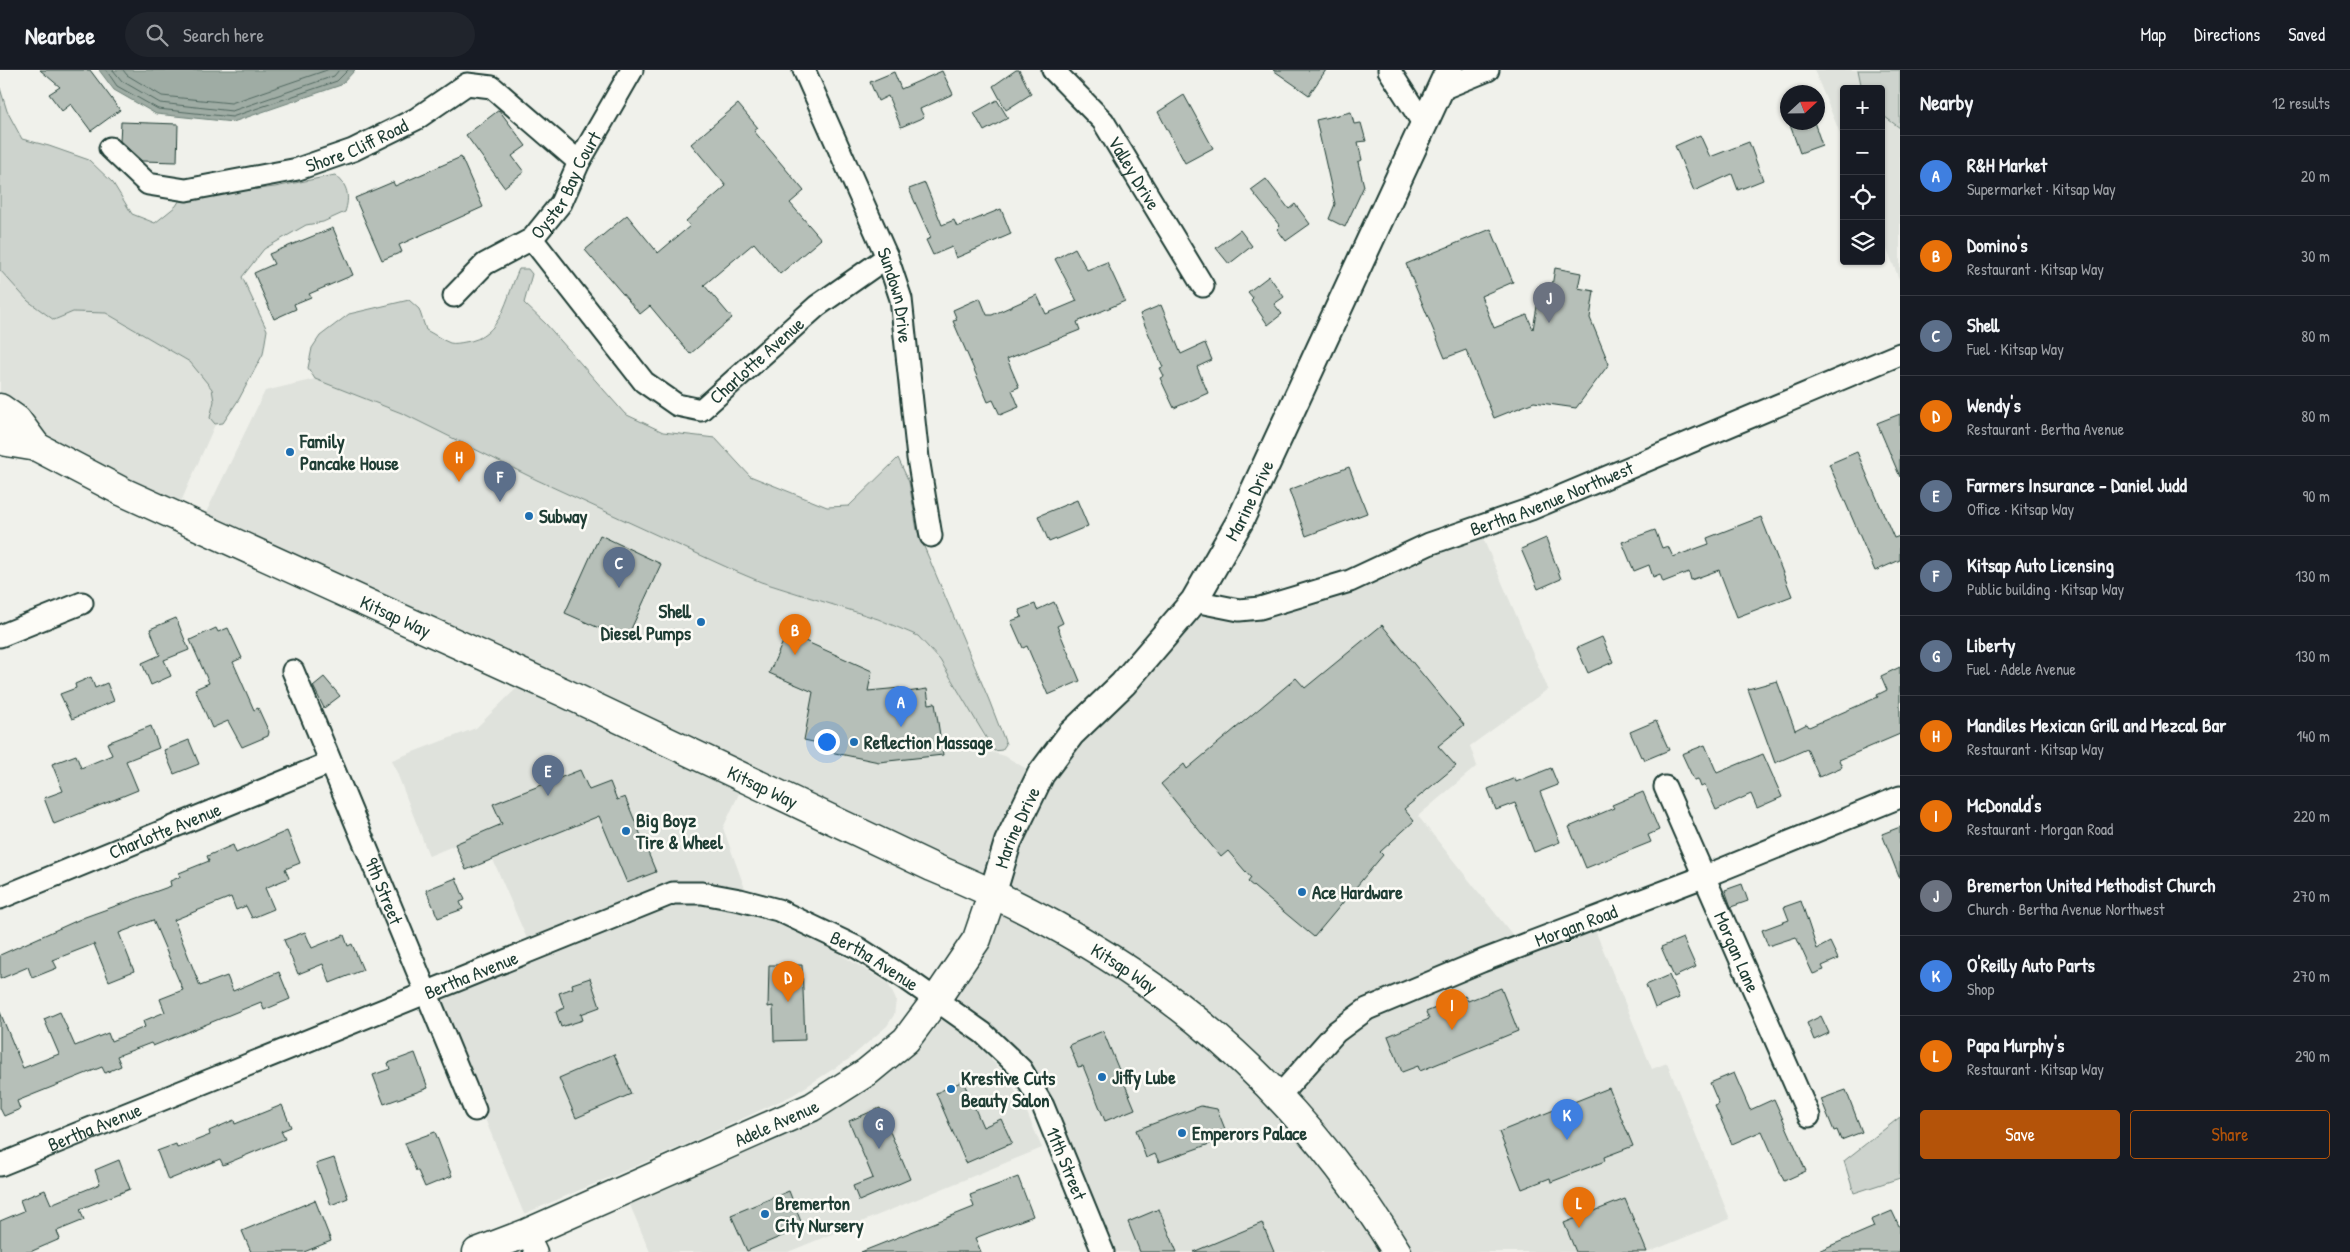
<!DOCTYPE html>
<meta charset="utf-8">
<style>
body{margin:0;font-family:"Patrick Hand",sans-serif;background:#20242c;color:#f1f3f6}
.controls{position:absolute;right:15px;top:15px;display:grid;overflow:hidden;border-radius:5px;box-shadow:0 1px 4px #0004}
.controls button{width:45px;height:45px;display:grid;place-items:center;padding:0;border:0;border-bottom:1px solid #363941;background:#171b24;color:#f1f3f6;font:25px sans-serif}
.compass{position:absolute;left:1780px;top:15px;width:45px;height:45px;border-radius:50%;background:#171b24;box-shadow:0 1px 4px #0004;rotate:68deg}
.you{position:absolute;left:826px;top:671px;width:18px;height:18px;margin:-12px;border:4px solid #fff;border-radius:50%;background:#1a73e8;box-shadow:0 0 0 8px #1a73e833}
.badge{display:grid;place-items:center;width:32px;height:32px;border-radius:50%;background:#b45309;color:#fff;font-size:16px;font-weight:700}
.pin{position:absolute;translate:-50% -41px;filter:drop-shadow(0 1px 2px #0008)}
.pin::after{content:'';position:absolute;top:26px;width:18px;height:15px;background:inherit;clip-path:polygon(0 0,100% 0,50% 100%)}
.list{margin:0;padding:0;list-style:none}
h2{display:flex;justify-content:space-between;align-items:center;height:65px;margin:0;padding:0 20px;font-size:21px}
h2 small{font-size:16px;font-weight:400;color:#9ea1a6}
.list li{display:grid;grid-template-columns:32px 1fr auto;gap:15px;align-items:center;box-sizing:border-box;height:80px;padding:0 20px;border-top:1px solid #363941}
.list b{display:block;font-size:19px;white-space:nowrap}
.list p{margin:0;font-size:16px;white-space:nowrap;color:#9ea1a6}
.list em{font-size:16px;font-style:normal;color:#9ea1a6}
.actions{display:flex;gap:10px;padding:15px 20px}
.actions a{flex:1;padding:11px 0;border:1px solid #b45309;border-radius:5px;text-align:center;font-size:18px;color:#b45309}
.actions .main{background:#b45309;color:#fff}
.icon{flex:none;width:28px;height:28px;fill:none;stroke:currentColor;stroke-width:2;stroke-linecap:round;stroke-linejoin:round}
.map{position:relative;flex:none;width:1900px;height:1182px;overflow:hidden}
header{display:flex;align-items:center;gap:30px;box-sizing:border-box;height:70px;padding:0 25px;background:#171b24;border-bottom:1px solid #363941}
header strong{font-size:24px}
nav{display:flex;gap:28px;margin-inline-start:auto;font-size:18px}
.search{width:350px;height:45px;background:#20242c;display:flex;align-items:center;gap:12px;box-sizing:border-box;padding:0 18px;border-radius:28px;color:#9ea1a6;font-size:19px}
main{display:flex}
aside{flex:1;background:#171b24}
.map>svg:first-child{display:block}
.built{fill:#dfe2dc}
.green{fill:#cdd3cd;stroke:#768880}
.water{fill:#9faca4;stroke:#6c8077}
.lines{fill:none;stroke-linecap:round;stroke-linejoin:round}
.shore{stroke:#526961;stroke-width:1}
.building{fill:#b6bfb8;stroke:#1f3d34}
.minor-casing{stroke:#1f3d34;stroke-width:25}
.tertiary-casing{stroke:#1f3d34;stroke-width:30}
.secondary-casing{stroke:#1f3d34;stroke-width:31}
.primary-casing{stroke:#1f3d34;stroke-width:31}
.minor{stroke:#fdfcf7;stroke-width:21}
.tertiary{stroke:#fdfcf7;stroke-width:26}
.secondary{stroke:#fdfcf7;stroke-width:28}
.primary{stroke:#fdfcf7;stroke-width:28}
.poi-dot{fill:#1f6fb2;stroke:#fdfcf7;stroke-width:2}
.labels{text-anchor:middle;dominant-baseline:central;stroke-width:5;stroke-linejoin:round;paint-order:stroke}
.street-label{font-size:19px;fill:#1f3d34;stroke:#fdfcf7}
.poi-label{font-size:19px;font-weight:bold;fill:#1f3d34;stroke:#fdfcf7;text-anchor:start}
</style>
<header>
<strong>Nearbee</strong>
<div class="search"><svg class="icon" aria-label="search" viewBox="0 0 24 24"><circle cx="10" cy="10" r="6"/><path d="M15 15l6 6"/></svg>Search here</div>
<nav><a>Map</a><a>Directions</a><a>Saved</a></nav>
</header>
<main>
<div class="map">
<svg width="1900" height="1182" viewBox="0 0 1900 1182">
<rect width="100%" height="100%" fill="#f0f1eb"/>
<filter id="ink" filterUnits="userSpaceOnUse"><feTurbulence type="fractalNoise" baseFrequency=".02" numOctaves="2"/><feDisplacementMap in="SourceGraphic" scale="10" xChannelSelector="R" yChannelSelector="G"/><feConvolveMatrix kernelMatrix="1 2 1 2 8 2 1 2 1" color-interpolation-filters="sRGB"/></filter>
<g filter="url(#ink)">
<path class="built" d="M1814 0H1900V211L1881 165V19H1844V73Z
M0 200 28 231 54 250 73 242 106 243 232 316 176 443 0 346Z
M315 309 404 344 537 410 761 512 878 549 918 566 940 590 974 646 991 682 1005 686 1033 703 987 813 201 453 265 321Z
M1482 466 1548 619 1470 676 1477 696 1418 746 1519 873 1365 935 1280 1019 999 818 1055 704 1201 546 1251 549 1367 513Z
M525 610 744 713 723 758 748 827 702 818 530 876 482 764 429 786 392 690 476 658Z
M699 833 750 841 833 880 888 913 896 930 894 945 887 956 849 989 793 1025 692 1072 524 1144 436 929 646 845 673 835Z
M1004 838 1200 961 1332 1101 1386 1182H1109L1051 1046 950 936Z
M1593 855 1652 999 1667 993 1730 1149 1649 1182H1410L1286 1025 1356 950Z
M944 947 969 965 1004 1004 1023 1033 1042 1078 788 1182H650L627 1128 853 1029 890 1004 921 976Z"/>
<path class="green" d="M1858 0H1900V58L1881 44V19H1862Z
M0 18 7 41 22 69 49 76 89 90 113 113 132 144 155 153 176 136 181 128 275 117 335 105C348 115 350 127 345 142L323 152 306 155 264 179 242 207 267 260 263 284 239 329 223 353 215 354 210 348 214 331 212 319 190 292 106 243 73 242 54 250 28 231 0 200Z
M519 199H528L532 204 524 233 546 254 625 344 663 362 715 368 750 406 827 437 849 436 898 388 909 412 917 460 989 630 1006 674 1002 680 994 681 940 590 918 566 878 549 761 512 735 501 537 410 404 344 315 309 308 298 312 278 320 266 349 244 409 230 419 239 426 260C434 264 442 270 450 273 454 274 460 273 465 272 502 268 506 227 519 199Z
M1900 1047V1108L1854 1123 1844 1091Z"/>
<path class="water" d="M99 0H355L341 15 233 52 156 44 114 20Z"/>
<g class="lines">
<path class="shore" d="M106 0 117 16 158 39 232 47 337 11 348 0
M113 0 122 11 160 33 232 41 334 6 339 0
M123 0 127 5 162 26 231 33 327 0"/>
</g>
<path class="building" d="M40 0H90L120 40 91 61 71 34 62 41 49 24 60 17Z
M1016 0H1019L1031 24 1006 40 993 16Z
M1273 0H1326L1309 25Z
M942 1 953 24 920 39 924 47 901 57 888 26 878 31 870 12 894 2 901 19Z
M1184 25 1213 78 1185 93 1158 42Z
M997 30 1008 48 984 61 974 43Z
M738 34 758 58 754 61 804 121 790 133 821 169 780 204 754 173 704 215 732 248 690 284 650 236 640 244 585 180 627 145 658 183 690 156 686 151 726 116 691 74Z
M499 40 526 76 512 86 524 102 504 117 466 65Z
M1351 42 1354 54 1361 53 1366 71 1358 72 1362 90 1358 92 1364 116 1345 157 1329 149 1335 134 1316 50Z
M121 52 178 54 177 92 142 91 120 71Z
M1789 52H1814L1822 75 1800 83Z
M1700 65 1710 87 1749 72 1763 110 1738 120 1732 104 1694 121 1675 76Z
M461 87 483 137 399 175 402 182 382 190 355 128 393 112 395 116Z
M1266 109 1289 139 1295 134 1310 154 1286 171 1277 159 1280 156 1251 120Z
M925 113 942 155 954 150 957 157 1001 139 1011 164 956 188 952 177 933 185 926 170 931 168 909 119Z
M333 158 353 205 309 224 311 227 294 234 296 239 274 249 254 203 274 194 269 184Z
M1491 159 1513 212 1481 226 1494 258 1527 245 1533 259 1541 214 1552 216 1555 198 1581 203 1578 218 1594 221 1590 248 1609 294 1576 338 1534 332 1494 348 1466 280 1445 288 1406 194Z
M1240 160 1252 176 1229 194 1216 178Z
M1075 178 1087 200 1107 192 1125 231 1077 252 1080 260 1007 289 1019 317 1012 320 1019 337 1000 345 993 330 988 332 953 251 957 250 953 240 980 228 987 245H992L1037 225 1046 244 1077 231 1055 189Z
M1269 206 1284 227 1274 234 1282 244 1268 255 1251 230 1253 228 1248 222Z
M1161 235 1181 284 1205 273 1212 290 1197 297 1208 323 1174 338 1160 308 1164 306 1160 298 1163 297 1140 244Z
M1900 344V407L1877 353Z
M1857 382 1894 468 1900 466V490L1875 501 1829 394Z
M1349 397 1367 443 1306 466 1289 420Z
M1077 430 1088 456 1049 472 1038 446Z
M1761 447 1792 526 1737 547 1719 500 1691 510 1689 502 1663 512 1660 504 1653 507 1649 495 1634 501 1622 472 1655 460 1662 478 1668 476 1673 487 1709 474 1707 468Z
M600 465 661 494 626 570 565 543Z
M1546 468 1561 509 1538 519 1521 479Z
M1054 532 1063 553 1057 556 1080 611 1048 625 1027 576 1023 578 1011 551 1022 547 1019 540 1035 534 1037 540Z
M176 548 189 580 164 590 171 606 151 615 142 593 160 585 150 559Z
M1382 555 1464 655 1438 676 1456 696 1404 739 1414 751 1380 782 1383 785 1314 867 1248 812 1251 808 1228 781 1221 787 1161 714 1184 694 1187 699 1296 608 1305 618Z
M216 558 218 562 228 558 242 588 233 592 254 640 258 638 269 662 268 666 242 677 228 651 212 658 195 619 209 613 190 570Z
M787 563 872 601 868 621 900 618 901 623 927 619 929 634 935 633 943 685 879 692 830 682 832 676 804 670 813 622 769 603Z
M1602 567 1613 592 1588 603 1577 578Z
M1900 597V664L1839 690 1842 697 1819 707 1807 679 1775 693 1748 619 1777 611 1795 660 1807 654 1809 657 1878 627 1877 625 1887 620 1881 606Z
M91 607 95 618 107 613 114 631 72 649 60 624 76 618 75 614Z
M324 607 340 626 324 638 313 616Z
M1656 651 1669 680 1645 690 1643 686 1641 687 1630 662Z
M151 656 159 678 126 691 138 720 54 754 44 728 63 721 52 694 76 685 81 698 112 685 107 673Z
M189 670 199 694 174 704 164 680Z
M1705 675 1717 703 1763 684 1782 727 1757 738 1751 724 1716 740 1705 715 1701 717 1698 709 1694 710 1682 684Z
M1551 698 1558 715 1540 722 1560 772 1534 782 1515 733 1496 740 1488 719 1515 708 1516 712Z
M580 700 589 720 610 712 617 730 625 727 656 802 627 813 599 746 466 800 455 774 502 754 493 734Z
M1643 722 1659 760 1648 765 1651 772 1586 798 1569 757 1614 738 1612 735Z
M1900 757V807H1899L1882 764Z
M287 761 300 793 285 799 289 808 265 818 274 839 252 848 246 836 236 840 231 827 174 850 200 916 227 906 233 921 279 902 290 929 264 940 261 932 153 976 151 973 117 986 121 996 105 1003 102 997 17 1031 20 1039 4 1046 0 1038V942L23 998 59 984 44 949 60 942 75 976 108 963 111 971 145 957 143 951 165 942 160 929 183 920 153 850 119 863 134 901 109 911 94 874 53 890 57 898 32 908 28 897 0 909V885L85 847 171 816 170 811 180 807 179 803 209 791 207 786 233 775 236 783Z
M456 808 465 830 460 832 463 839 438 848 426 820Z
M1742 814 1748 831 1731 837 1725 820Z
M1801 831 1817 879 1830 872 1838 889 1822 896 1824 900 1813 904 1796 867 1768 876 1762 860 1789 850 1784 837Z
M305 862 312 878 344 865 348 876 352 874 363 900 330 913 323 894 298 904 284 870Z
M1683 868 1696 897 1674 907 1661 877Z
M769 895H802L805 970 774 971 773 936 768 937Z
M1669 905 1679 928 1655 938 1646 915Z
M590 908 600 937 581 944 583 950 561 957 556 942 564 938 559 923 573 918 572 914Z
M1501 918 1518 961 1420 1001 1418 996 1402 1002 1388 966 1429 949 1426 942 1465 926 1468 931Z
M1821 946 1829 963 1814 970 1807 953Z
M1103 961 1135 1039 1105 1051 1083 996 1078 997 1069 975Z
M415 983 428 1018 384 1034 373 1005 390 999 388 993Z
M614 984 631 1024 576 1048 559 1008Z
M1734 1003 1750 1040 1774 1029 1806 1101 1784 1111 1762 1061 1732 1074 1715 1036 1719 1034 1710 1013Z
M963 1011 983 1057 1001 1049 1012 1073 966 1093 936 1023Z
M1609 1018 1633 1076 1604 1087 1605 1091 1551 1112 1550 1108 1522 1119 1499 1062Z
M1846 1020 1862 1062 1841 1070 1837 1060 1834 1061 1821 1029Z
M282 1035 291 1057 281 1061 285 1069 223 1095 220 1089 168 1110 157 1081 176 1074 177 1078 210 1065 209 1061 234 1050 235 1054Z
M1201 1036 1217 1039 1225 1059 1218 1071 1159 1092 1155 1084 1146 1088 1136 1060Z
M880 1038 910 1109 859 1131 853 1116 873 1108 849 1051Z
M435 1062 452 1106 425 1117 418 1101H416L405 1073Z
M334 1088 348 1128 331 1135 316 1094Z
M119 1090 130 1119 80 1139 84 1150 57 1161 60 1169 30 1182H0V1151L24 1141 20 1130 45 1120 51 1134 100 1114 95 1100Z
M1018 1107 1033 1146 975 1168 981 1182H861L974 1137 970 1125Z
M789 1121 803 1157 747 1181 731 1145Z
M1625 1129 1647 1182H1576L1564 1153Z
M315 1130 331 1171 304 1182H251L242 1161Z
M1159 1139 1177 1182H1140L1128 1152Z
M1892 1141 1900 1158V1182H1816L1874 1157 1871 1150Z
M1262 1153 1274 1182H1193Z"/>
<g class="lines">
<g class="minor-casing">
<g id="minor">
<path id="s1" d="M804 0 887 187 901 229 918 388 931 466"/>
<path id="s2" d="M1053 0 1103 51 1203 216"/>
<path d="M1389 0 1423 53"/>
<path d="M1439 20 1488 0"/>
<path id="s3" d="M110 78 148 114 186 120 298 99 353 80 416 49 467 14 492 17 579 92"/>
<path id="s4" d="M532 169 644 312 677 335 701 340 817 236 887 187"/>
<path id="s5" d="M454 226 485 194 532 169 561 133 579 92 632 0"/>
<path id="s6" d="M1194 531 1239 540 1260 538 1350 511 1429 474 1531 439 1900 284"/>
<path d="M0 566 82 533"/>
<path id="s7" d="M293 601 475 1040"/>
<path id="s8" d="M1665 717 1809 1046"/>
<path id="s9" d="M0 828 329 693"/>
<path id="s10" d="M1280 1025 1336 962 1367 939 1482 891 1703 807 1900 727"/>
<path id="s11" d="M0 1095 673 823H702L740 830 778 840 858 878 908 910 983 963 1021 999 1043 1036 1103 1182"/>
<path d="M527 1163 536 1182"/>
</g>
</g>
<g class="tertiary-casing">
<g id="tertiary">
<path id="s12" d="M993 822 1008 772 1041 704 1071 664 1123 614 1194 531 1240 451 1449 0"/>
</g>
</g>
<g class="secondary-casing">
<g id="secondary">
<path id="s13" d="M477 1182 527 1163 812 1037 867 1002 906 970 935 931 977 869 993 822"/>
</g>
</g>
<g class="primary-casing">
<g id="primary">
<path d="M0 338 17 350 37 377"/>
<path id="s14" d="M0 368 7 372 37 377 123 422 565 623 932 797C1132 879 1283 996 1397 1182"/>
</g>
</g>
<use href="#minor" class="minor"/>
<use href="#tertiary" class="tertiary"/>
<use href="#secondary" class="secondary"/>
<use href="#primary" class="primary"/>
</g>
</g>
<g class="poi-dot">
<circle cx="290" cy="382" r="5"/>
<circle cx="529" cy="446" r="5"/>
<circle cx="701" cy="552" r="5"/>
<circle cx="854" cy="672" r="5"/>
<circle cx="626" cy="761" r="5"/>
<circle cx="1302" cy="822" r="5"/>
<circle cx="1102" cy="1007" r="5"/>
<circle cx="951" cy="1019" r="5"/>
<circle cx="1182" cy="1063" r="5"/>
<circle cx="765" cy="1144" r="5"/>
</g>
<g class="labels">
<g class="street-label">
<text stroke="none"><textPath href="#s3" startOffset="268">Shore Cliff Road</textPath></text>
<text stroke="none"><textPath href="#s2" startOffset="132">Valley Drive</textPath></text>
<text stroke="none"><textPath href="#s5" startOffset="162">Oyster Bay Court</textPath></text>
<text stroke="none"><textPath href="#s1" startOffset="244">Sundown Drive</textPath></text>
<text stroke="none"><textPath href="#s4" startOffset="321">Charlotte Avenue</textPath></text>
<text stroke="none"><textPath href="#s6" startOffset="379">Bertha Avenue Northwest</textPath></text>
<text stroke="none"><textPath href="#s12" startOffset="474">Marine Drive</textPath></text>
<text stroke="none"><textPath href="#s14" startOffset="435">Kitsap Way</textPath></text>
<text stroke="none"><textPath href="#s14" startOffset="840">Kitsap Way</textPath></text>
<text stroke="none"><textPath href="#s12" startOffset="69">Marine Drive</textPath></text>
<text stroke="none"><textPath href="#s9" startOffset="178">Charlotte Avenue</textPath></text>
<text stroke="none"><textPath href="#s7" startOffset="238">9th Street</textPath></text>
<text stroke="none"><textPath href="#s10" startOffset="348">Morgan Road</textPath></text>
<text stroke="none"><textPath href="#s8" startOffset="180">Morgan Lane</textPath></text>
<text stroke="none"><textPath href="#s11" startOffset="942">Bertha Avenue</textPath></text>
<text stroke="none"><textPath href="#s14" startOffset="1245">Kitsap Way</textPath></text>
<text stroke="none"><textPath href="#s11" startOffset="508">Bertha Avenue</textPath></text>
<text stroke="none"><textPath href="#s13" startOffset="326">Adele Avenue</textPath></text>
<text stroke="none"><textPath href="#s11" startOffset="102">Bertha Avenue</textPath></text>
<text stroke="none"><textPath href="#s11" startOffset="1230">11th Street</textPath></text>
</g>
<g class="poi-label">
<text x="300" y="371">Family<tspan x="300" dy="22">Pancake House</tspan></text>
<text x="539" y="446">Subway</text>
<text x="691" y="541" text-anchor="end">Shell<tspan x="691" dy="22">Diesel Pumps</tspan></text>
<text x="864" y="672">Reflection Massage</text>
<text x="636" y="750">Big Boyz<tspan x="636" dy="22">Tire &amp; Wheel</tspan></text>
<text x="1312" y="822">Ace Hardware</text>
<text x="1112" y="1007">Jiffy Lube</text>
<text x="961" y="1008">Krestive Cuts<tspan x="961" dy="22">Beauty Salon</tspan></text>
<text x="1192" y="1063">Emperors Palace</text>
<text x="775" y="1133">Bremerton<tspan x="775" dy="22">City Nursery</tspan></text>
</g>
</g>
</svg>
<div class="controls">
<button>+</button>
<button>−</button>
<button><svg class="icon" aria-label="locate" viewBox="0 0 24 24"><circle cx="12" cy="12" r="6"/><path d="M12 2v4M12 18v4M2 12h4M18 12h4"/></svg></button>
<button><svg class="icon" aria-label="layers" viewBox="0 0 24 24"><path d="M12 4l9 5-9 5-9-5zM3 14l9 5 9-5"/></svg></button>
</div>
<svg class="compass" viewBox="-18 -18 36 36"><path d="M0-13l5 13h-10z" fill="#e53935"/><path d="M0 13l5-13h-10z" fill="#9ea1a6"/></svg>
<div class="you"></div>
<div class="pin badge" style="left:901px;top:657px;background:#3f7fe0">A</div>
<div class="pin badge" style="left:795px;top:585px;background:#e8710a">B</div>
<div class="pin badge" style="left:619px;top:518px;background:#5c6f8a">C</div>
<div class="pin badge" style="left:788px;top:932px;background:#e8710a">D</div>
<div class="pin badge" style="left:548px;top:726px;background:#5c6f8a">E</div>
<div class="pin badge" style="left:500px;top:432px;background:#5c6f8a">F</div>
<div class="pin badge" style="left:879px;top:1079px;background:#5c6f8a">G</div>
<div class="pin badge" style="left:459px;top:412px;background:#e8710a">H</div>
<div class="pin badge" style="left:1452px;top:960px;background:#e8710a">I</div>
<div class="pin badge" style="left:1549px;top:253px;background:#6b7280">J</div>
<div class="pin badge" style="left:1567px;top:1070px;background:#3f7fe0">K</div>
<div class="pin badge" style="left:1579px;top:1158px;background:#e8710a">L</div>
</div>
<aside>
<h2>Nearby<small>12 results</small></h2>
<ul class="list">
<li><span class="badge" style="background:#3f7fe0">A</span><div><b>R&amp;H Market</b><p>Supermarket · Kitsap Way</p></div><em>20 m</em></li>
<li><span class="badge" style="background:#e8710a">B</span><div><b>Domino's</b><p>Restaurant · Kitsap Way</p></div><em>30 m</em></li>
<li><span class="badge" style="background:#5c6f8a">C</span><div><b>Shell</b><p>Fuel · Kitsap Way</p></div><em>80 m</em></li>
<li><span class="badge" style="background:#e8710a">D</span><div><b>Wendy's</b><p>Restaurant · Bertha Avenue</p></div><em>80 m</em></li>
<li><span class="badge" style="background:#5c6f8a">E</span><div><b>Farmers Insurance - Daniel Judd</b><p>Office · Kitsap Way</p></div><em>90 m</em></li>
<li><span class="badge" style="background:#5c6f8a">F</span><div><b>Kitsap Auto Licensing</b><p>Public building · Kitsap Way</p></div><em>130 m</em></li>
<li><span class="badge" style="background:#5c6f8a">G</span><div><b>Liberty</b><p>Fuel · Adele Avenue</p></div><em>130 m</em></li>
<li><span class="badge" style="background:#e8710a">H</span><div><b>Mandiles Mexican Grill and Mezcal Bar</b><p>Restaurant · Kitsap Way</p></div><em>140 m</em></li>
<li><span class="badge" style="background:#e8710a">I</span><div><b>McDonald's</b><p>Restaurant · Morgan Road</p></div><em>220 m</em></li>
<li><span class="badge" style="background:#6b7280">J</span><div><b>Bremerton United Methodist Church</b><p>Church · Bertha Avenue Northwest</p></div><em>270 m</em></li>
<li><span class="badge" style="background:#3f7fe0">K</span><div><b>O'Reilly Auto Parts</b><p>Shop</p></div><em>270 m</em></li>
<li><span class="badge" style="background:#e8710a">L</span><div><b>Papa Murphy's</b><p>Restaurant · Kitsap Way</p></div><em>290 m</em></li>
</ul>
<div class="actions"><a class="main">Save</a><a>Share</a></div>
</aside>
</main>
